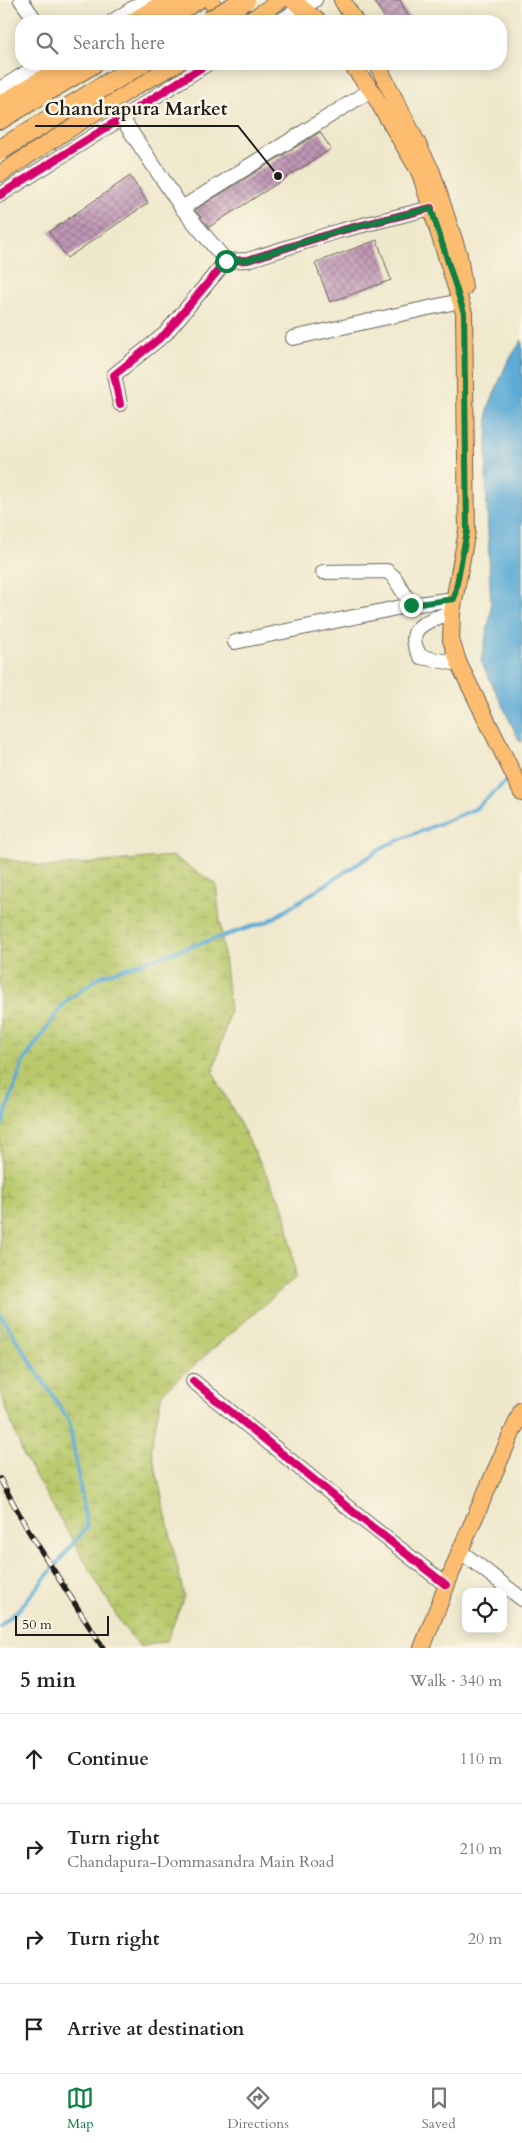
<!DOCTYPE html>
<meta charset="utf-8">
<style>
body{margin:0;font-family:Cardo,serif;background:#f2f2f2;color:#222}
.controls{position:absolute;right:15px;bottom:15px;display:grid;overflow:hidden;border-radius:10px;box-shadow:0 2px 12px #0003}
.controls button{width:45px;height:45px;display:grid;place-items:center;padding:0;border:0;border-bottom:1px solid #e0e0e0;background:#fff;color:#222;font:25px sans-serif}
.scale{position:absolute;left:15px;bottom:12px;width:94px;box-sizing:border-box;padding-left:5px;border:2px solid #1c1c1c;border-top:0;font-size:14px;line-height:18px;white-space:nowrap;color:#1c1c1c;-webkit-text-stroke:4px #fcf5e5;paint-order:stroke}
.stop{position:absolute;width:15px;height:15px;margin:-11px;border:4px solid #0b8043;border-radius:50%;background:#fff}
.stop.end{background:#0b8043;border-color:#fff;box-shadow:0 1px 5px #0008}
.list{margin:0;padding:0;list-style:none}
h2{display:flex;justify-content:space-between;align-items:center;height:65px;margin:0;padding:0 20px;font-size:21px}
h2 small{font-size:16px;font-weight:400;color:#767676}
.list li{display:grid;grid-template-columns:32px 1fr auto;gap:15px;align-items:center;box-sizing:border-box;height:90px;padding:0 20px;border-top:1px solid #e0e0e0}
.list b{display:block;font-size:19px;white-space:nowrap}
.list p{margin:0;font-size:16px;white-space:nowrap;color:#767676}
.list em{font-size:16px;font-style:normal;color:#767676}
.icon{flex:none;width:28px;height:28px;fill:none;stroke:currentColor;stroke-width:2;stroke-linecap:round;stroke-linejoin:round}
.map{position:relative;flex:none;width:522px;height:1648px;overflow:hidden}
.search{position:absolute;background:#fff;box-shadow:0 2px 12px #0003;left:15px;right:15px;top:15px;height:55px;display:flex;align-items:center;gap:12px;box-sizing:border-box;padding:0 18px;border-radius:20px;color:#767676;font-size:19px}
.sheet{height:425px;background:#fff}
nav{display:flex;justify-content:space-around;align-items:center;box-sizing:border-box;height:70px;border-top:1px solid #e0e0e0;background:#fff;font-size:14px;color:#767676}
nav a{display:grid;justify-items:center;gap:2px}
nav .on{color:#0b8043}
.map>svg:first-child{display:block}
.wetland{fill:url(#wetland-marsh);stroke:#6a7244}
.water{fill:#5caad5;stroke:#3c6378}
.lines{fill:none;stroke-linecap:round;stroke-linejoin:round}
.stream{stroke:#5caad5;stroke-width:4}
.building{fill:url(#building-cross-hatch)}
.minor-casing{stroke:#66635a;stroke-width:16}
.major-casing{stroke:#66635a;stroke-width:18}
.highway-casing{stroke:#66635a;stroke-width:22}
.minor{stroke:#fff;stroke-width:14}
.major{stroke:#fcbd6f;stroke-width:16}
.highway{stroke:#fcbd6f;stroke-width:20}
.rail-casing{stroke:#1c1c1c;stroke-width:5.5}
.rail{stroke:#fcf5e5;stroke-width:4;stroke-dasharray:11;stroke-linecap:butt}
.highway-bridge-casing{stroke:#66635a;stroke-width:22;stroke-linecap:butt}
.highway-bridge{stroke:#fcbd6f;stroke-width:20}
.cycleway-casing{stroke:#fcf5e5;stroke-width:11}
.cycleway{stroke:#d6006c;stroke-width:8}
.route{stroke:#0b8043;stroke-width:6}
.leader{fill:none;stroke:#1c1c1c;stroke-width:2}
.callout-dot{fill:#1c1c1c;stroke:#fcf5e5;stroke-width:2}
.callout-label{font-size:19px;text-anchor:middle;font-weight:bold;fill:#1c1c1c;stroke:#fcf5e5;stroke-width:5;stroke-linejoin:round;paint-order:stroke}
</style>
<div class="map">
<svg width="522" height="1648" viewBox="0 0 522 1648">
<defs>
<pattern id="wetland-marsh" width="20" height="14" patternUnits="userSpaceOnUse" patternTransform="scale(1.25)"><rect width="20" height="14" fill="#b9c96c"/><path d="M1 5h8M5 5V1M11 12h8M15 12V8" fill="none" stroke="#9eac5d"/></pattern>
<pattern id="building-cross-hatch" width="8" height="8" patternUnits="userSpaceOnUse" patternTransform="scale(1.25)"><rect width="8" height="8" fill="#c097b6"/><path d="M0 0l8 8M0 8l8-8" fill="none" stroke="#9b7a93"/></pattern>
</defs>
<rect width="100%" height="100%" fill="#fcf5e5"/>
<filter id="ink" filterUnits="userSpaceOnUse"><feTurbulence type="fractalNoise" baseFrequency=".02" numOctaves="2"/><feDisplacementMap in="SourceGraphic" scale="10" xChannelSelector="R" yChannelSelector="G"/><feConvolveMatrix kernelMatrix="1 2 1 2 8 2 1 2 1" color-interpolation-filters="sRGB"/></filter>
<filter id="wash" filterUnits="userSpaceOnUse"><feTurbulence type="fractalNoise" baseFrequency=".0096" numOctaves="4" result="noise"/><feDisplacementMap in="SourceGraphic" scale="20" xChannelSelector="R" yChannelSelector="G"/><feGaussianBlur stdDeviation="1.12" result="paint"/><feColorMatrix in="noise" values="0 0 0 0 0 0 0 0 0 0 0 0 0 0 0 0 0 1.4 0 .05"/><feComposite in="paint" operator="in"/></filter>
<g filter="url(#wash)">
<rect width="100%" height="100%" fill="#efe8cc"/>
<path class="wetland" d="M172 856 216 884 230 1011 213 1072 285 1210 296 1277 162 1393 151 1448 184 1596 167 1641 140 1647 122 1625 24 1457 0 1391V858L47 867Z"/>
<path class="water" d="M522 340V743L519 740 481 661 491 612 486 481 488 408 507 363Z"/>
<g class="lines">
<path class="stream" d="M0 1130 23 1062 65 1002 101 976 269 921 387 845 475 809 511 777
M0 1314 69 1421 87 1527 21 1607 0 1626"/>
</g>
<g id="blocks">
<path class="building" d="M374 0H400L411 21H386Z
M320 132 331 149 209 227 195 210Z
M130 176 148 203 67 258 49 232Z
M377 240 391 280 330 302 315 263Z"/>
</g>
</g>
<g filter="url(#ink)">
<use href="#blocks" fill-opacity="0" stroke="#66635a" stroke-width="1"/>
<g class="lines">
<g class="minor-casing">
<path id="minor" d="M21 0 36 21
M113 21 146 0
M280 21 315 0
M0 89 40 64
M121 117 182 208 226 261
M0 195 207 64
M182 208 371 90
M293 338 460 301
M120 404 114 375 165 334 226 261 248 260 339 231 431 208
M323 572 387 571 394 577 411 605
M452 612C428 621 401 627 421 657L459 664
M235 642 411 605 454 599
M193 1381 362 1519 446 1585
M460 1551 522 1599"/>
</g>
<g class="major-casing">
<path id="major" d="M210 0 223 21
M292 0 318 21
M342 0 355 21
M133 21 167 0
M249 21 281 0
M351 64 371 90 420 173 464 313 467 531 452 612 451 640 459 664 522 792
M377 64 432 172 459 255 464 288
M0 104 66 64
M0 174 136 86 177 64
M422 1648 460 1551 522 1410"/>
</g>
<g class="highway-casing">
<path id="highway" d="M161 21 196 0
M0 119 92 64"/>
</g>
<use href="#minor" class="minor"/>
<use href="#major" class="major"/>
<use href="#highway" class="highway"/>
<g class="rail-casing">
<path id="rail" d="M0 1479 28 1530 103 1648"/>
</g>
<use href="#rail" class="rail"/>
<g class="highway-bridge-casing">
<path id="highway-bridge" d="M210 21 245 0
M0 150 140 64"/>
</g>
<use href="#highway-bridge" class="highway-bridge"/>
<g class="cycleway-casing">
<path id="cycleway" d="M0 195 207 64
M120 404 114 375 165 334 226 261 248 260 339 231 431 208
M193 1381 362 1519 446 1585"/>
</g>
<use href="#cycleway" class="cycleway"/>
</g>
</g>
<g class="lines" filter="url(#ink)">
<path class="route" d="M226 261 248 260 339 231 431 208 464 313 467 531 454 599 411 605"/>
</g>
<path class="leader" d="M278 176L238 126H35"/>
<circle class="callout-dot" cx="278" cy="176" r="5"/>
<g class="callout-label">
<text x="136" y="115">Chandrapura Market</text>
</g>
</svg>
<div class="controls">
<button><svg class="icon" aria-label="locate" viewBox="0 0 24 24"><circle cx="12" cy="12" r="6"/><path d="M12 2v4M12 18v4M2 12h4M18 12h4"/></svg></button>
</div>
<div class="scale">50 m</div>
<div class="stop" style="left:226px;top:261px"></div>
<div class="stop end" style="left:411px;top:605px"></div>
<div class="search"><svg class="icon" aria-label="search" viewBox="0 0 24 24"><circle cx="10" cy="10" r="6"/><path d="M15 15l6 6"/></svg>Search here</div>
</div>
<section class="sheet">
<h2>5 min<small>Walk · 340 m</small></h2>
<ul class="list">
<li><svg class="icon" aria-label="ahead" viewBox="0 0 24 24"><path d="M12 20V5M6 11l6-6 6 6"/></svg><div><b>Continue</b></div><em>110 m</em></li>
<li><svg class="icon" aria-label="right" viewBox="0 0 24 24"><path d="M7 20v-9h11M14 6l5 5-5 5"/></svg><div><b>Turn right</b><p>Chandapura-Dommasandra Main Road</p></div><em>210 m</em></li>
<li><svg class="icon" aria-label="right" viewBox="0 0 24 24"><path d="M7 20v-9h11M14 6l5 5-5 5"/></svg><div><b>Turn right</b></div><em>20 m</em></li>
<li><svg class="icon" aria-label="arrive" viewBox="0 0 24 24"><path d="M6 21V4h12l-3 4 3 4H6"/></svg><div><b>Arrive at destination</b></div></li>
</ul>
</section>
<nav>
<a class="on"><svg class="icon" aria-label="map" viewBox="0 0 24 24"><path d="M3 6l6-2 6 2 6-2v14l-6 2-6-2-6 2zM9 4v14M15 6v14"/></svg>Map</a>
<a><svg class="icon" aria-label="directions" viewBox="0 0 24 24"><path d="M12 3l9 9-9 9-9-9zM9 14v-3h6M13 9l2 2-2 2"/></svg>Directions</a>
<a><svg class="icon" aria-label="saved" viewBox="0 0 24 24"><path d="M7 4h10v16l-5-4-5 4z"/></svg>Saved</a>
</nav>
